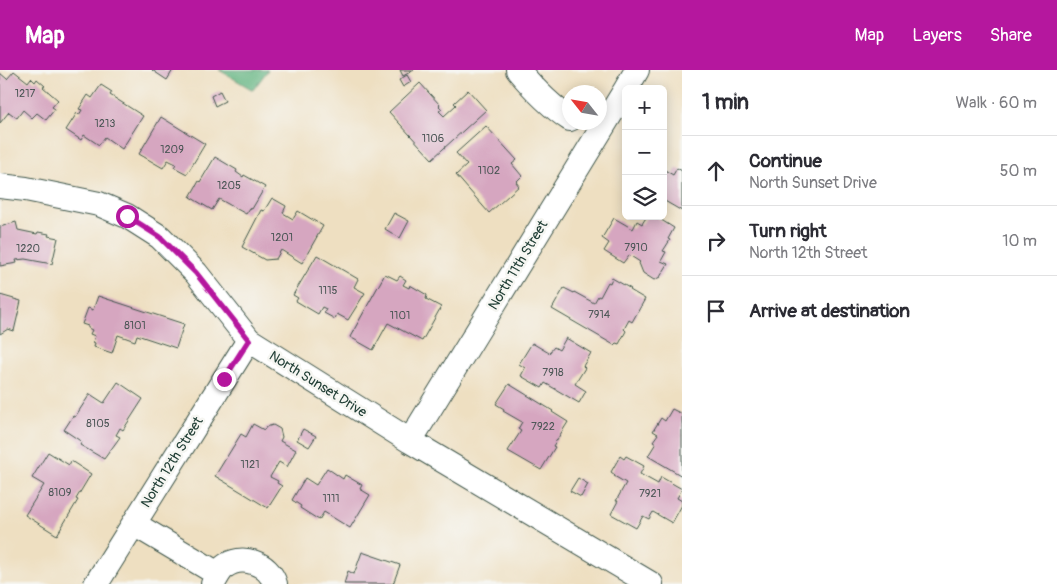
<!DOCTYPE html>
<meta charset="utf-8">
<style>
body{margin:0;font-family:Pangolin,sans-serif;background:#f7f7f7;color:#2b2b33}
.controls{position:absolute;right:15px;top:15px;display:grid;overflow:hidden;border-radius:8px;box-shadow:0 2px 12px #0003}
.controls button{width:45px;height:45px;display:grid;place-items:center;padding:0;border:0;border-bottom:1px solid #e1e1e2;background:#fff;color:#2b2b33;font:25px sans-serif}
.compass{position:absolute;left:562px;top:15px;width:45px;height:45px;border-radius:50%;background:#fff;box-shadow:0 2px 12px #0003;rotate:301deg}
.stop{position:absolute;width:15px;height:15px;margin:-11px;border:4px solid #b5179e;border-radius:50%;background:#fff}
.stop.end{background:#b5179e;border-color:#fff;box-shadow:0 1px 5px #0008}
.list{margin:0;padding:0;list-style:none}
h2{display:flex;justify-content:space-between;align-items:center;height:65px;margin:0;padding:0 20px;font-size:21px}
h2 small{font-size:16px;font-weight:400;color:#7c7c81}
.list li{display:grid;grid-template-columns:32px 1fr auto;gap:15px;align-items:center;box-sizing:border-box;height:70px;padding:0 20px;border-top:1px solid #e1e1e2}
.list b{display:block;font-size:19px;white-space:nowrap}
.list p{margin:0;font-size:16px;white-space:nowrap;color:#7c7c81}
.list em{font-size:16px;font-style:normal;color:#7c7c81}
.icon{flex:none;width:28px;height:28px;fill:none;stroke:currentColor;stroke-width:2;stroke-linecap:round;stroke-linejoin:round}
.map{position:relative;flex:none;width:682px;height:514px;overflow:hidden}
header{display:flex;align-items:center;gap:30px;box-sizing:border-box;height:70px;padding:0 25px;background:#b5179e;color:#fff}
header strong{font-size:24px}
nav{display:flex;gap:28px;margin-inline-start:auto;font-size:18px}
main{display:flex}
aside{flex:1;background:#fff}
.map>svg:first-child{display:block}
.forest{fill:#62b480;stroke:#40785a}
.building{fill:#d6a6c0}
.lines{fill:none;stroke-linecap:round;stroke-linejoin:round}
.minor-casing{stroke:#3e5549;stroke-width:26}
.minor{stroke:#fff;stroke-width:24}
.route{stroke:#b5179e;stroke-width:6}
.labels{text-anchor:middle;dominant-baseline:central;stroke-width:5;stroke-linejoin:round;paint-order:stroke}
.number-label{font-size:11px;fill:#4d5757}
.street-label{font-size:14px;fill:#1f3d34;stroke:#f6f6f2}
</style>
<header>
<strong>Map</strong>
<nav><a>Map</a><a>Layers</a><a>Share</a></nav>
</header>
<main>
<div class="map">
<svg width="682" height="514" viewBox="0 0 682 514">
<rect width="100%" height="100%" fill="#f6f6f2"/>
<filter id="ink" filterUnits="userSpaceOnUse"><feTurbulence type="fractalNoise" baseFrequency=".02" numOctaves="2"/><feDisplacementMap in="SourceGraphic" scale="10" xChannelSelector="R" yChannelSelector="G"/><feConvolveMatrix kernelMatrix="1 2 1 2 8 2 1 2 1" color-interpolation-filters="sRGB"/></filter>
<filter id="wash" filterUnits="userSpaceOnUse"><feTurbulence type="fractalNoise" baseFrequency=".0096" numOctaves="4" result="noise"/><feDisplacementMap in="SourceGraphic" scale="20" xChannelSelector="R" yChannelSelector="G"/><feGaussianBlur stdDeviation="1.12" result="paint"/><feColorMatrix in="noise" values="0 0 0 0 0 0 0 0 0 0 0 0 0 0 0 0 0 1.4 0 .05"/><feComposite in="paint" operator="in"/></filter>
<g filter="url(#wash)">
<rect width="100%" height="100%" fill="#eedfc1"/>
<path class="forest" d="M219 0H268L253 20Z"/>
<g id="blocks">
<path class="building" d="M152 0H173L167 10Z
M400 0H414L403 6Z
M14 1 28 12 31 8 35 12 37 9 45 16 43 17 58 30 52 37 55 39 46 50 37 43 32 48 23 40 17 48 9 42 0 53V3L7 9Z
M407 5 411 12 403 17 399 10Z
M420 13 440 35 439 36 442 39 439 41 444 46 456 35 454 33 468 20 486 40 432 89 389 42Z
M101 15 112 22 110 25 143 46 122 79 105 67 99 75 84 65 81 70 66 60 77 43 79 45 82 40 79 39 88 25 92 28Z
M220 21 225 31 215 36 211 26Z
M161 47 205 74 187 104 174 97 176 94 168 90 163 98 139 84Z
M486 56 517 90 512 94 522 106 516 112 519 116 489 143 456 105 467 95 456 83Z
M215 87 237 100 236 102 243 107 244 105 265 117 252 139 250 138 246 144 219 129 212 140 190 127 199 111 200 112Z
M677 98 682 101V141L663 130V99L673 105Z
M272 128 286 136 283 143 293 149 298 141 323 156 302 193 281 180 276 189 265 190 242 177 261 140 264 141Z
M394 143 409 151 400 168 385 159Z
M647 146H655L674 158 668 169 670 170 663 181 666 182 661 191 668 194 660 207 654 210 643 203 639 193 640 192 629 185 623 193 604 181 609 173 602 168 614 148 633 159 637 151 642 154Z
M16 152 18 160 37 164 38 162 49 164 48 166 58 168 52 194 25 189 16 190 17 193 0 196V157Z
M317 185 358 209 354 217 365 223 348 250 337 244 335 249 324 243 326 239 322 237 318 244 296 231 298 228 293 225Z
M385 204 397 210 400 206 406 210 403 215 409 218 410 215 427 225 426 229 441 237 422 271 388 253 373 280 350 267Z
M612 208 631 219 630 220 645 229 632 252 629 250 624 259 626 261 619 274 616 273 614 275 552 239 564 218 574 223V222L594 233 598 226 600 227 608 212 610 213Z
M0 225 21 231 14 261 8 259 0 264Z
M98 226 184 254 176 278 137 265 135 271 118 265 112 283 94 277 95 273 93 272 95 266 90 264 92 260 88 258V256L82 254 88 238 93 240Z
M566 268 591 283 583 296 585 298 575 314 586 321 579 333 545 313 542 318 521 306 525 298 519 294 532 273 549 283 554 277 559 280Z
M118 312 143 329 123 360 120 358 116 365 120 367 104 389 80 375 82 372 64 360 73 346 75 347 90 324 104 333Z
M509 314 553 341 552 342 568 352 553 376 555 377 541 400 508 381 521 361 518 359 522 352 503 341 504 339 496 334Z
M672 339 682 344V406L648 386 656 373 653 371 658 364 653 361 661 348 665 351Z
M253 354 264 360 266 357 273 355 280 359 282 367 280 371 296 380 287 397 279 392 270 407 278 411 277 413 282 416 268 438 215 406 241 364 246 367Z
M303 359 316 366 309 377 297 370Z
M48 382 69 395 71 391 91 404 76 429 78 430 57 465 25 445 44 415 32 408Z
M620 386 624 389 626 386 644 396 640 404 658 414 661 407 682 419 677 428 682 431V435L672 453 653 442 649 449 643 446 636 458 611 444 618 431H616L626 413 614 406 615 405 611 402Z
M327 398 343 409 345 405 362 415 360 419 370 425 350 458 324 442 319 450 300 438 301 436 292 430 305 408 316 415Z
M578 408 588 414 581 427 570 421Z
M362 482 400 495 393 514H344L348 501 354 504Z"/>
</g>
</g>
<g filter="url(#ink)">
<use href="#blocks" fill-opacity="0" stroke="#3e5549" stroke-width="1"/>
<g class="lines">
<g class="minor-casing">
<path id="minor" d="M518 0C533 18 550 36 570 49
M626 19 637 0
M0 116 26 119 99 134 127 146 160 167 196 203 249 270 410 371 651 514
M410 371 626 19
M134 454 218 504
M96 514 249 270
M213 514C216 508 219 502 224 497 241 483 269 493 275 514"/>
</g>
<use href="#minor" class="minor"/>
</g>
</g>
<g class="lines" filter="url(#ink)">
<path class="route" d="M127 146 160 167 196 203 249 270 224 309"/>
</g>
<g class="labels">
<g class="number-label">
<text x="25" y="23">1217</text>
<text x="105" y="53">1213</text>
<text x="433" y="68">1106</text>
<text x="172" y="79">1209</text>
<text x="489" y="100">1102</text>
<text x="229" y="115">1205</text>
<text x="282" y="167">1201</text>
<text x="636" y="177">7910</text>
<text x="28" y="178">1220</text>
<text x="328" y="220">1115</text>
<text x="599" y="244">7914</text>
<text x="400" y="245">1101</text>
<text x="135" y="255">8101</text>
<text x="553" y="302">7918</text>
<text x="98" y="353">8105</text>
<text x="543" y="356">7922</text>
<text x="250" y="394">1121</text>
<text x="60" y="422">8109</text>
<text x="650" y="423">7921</text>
<text x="331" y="428">1111</text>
</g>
<g class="street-label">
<text transform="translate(518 195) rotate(-59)">North 11th Street</text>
<text transform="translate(318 314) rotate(32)">North Sunset Drive</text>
<text transform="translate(172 392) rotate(-58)">North 12th Street</text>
</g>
</g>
</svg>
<div class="controls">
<button>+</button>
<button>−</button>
<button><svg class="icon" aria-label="layers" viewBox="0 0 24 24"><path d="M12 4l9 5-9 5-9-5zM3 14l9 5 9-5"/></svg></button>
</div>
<svg class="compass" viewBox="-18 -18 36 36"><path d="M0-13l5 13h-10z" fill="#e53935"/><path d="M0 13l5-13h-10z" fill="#7c7c81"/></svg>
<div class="stop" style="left:127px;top:146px"></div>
<div class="stop end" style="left:224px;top:309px"></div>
</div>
<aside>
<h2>1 min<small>Walk · 60 m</small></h2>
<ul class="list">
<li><svg class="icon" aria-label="ahead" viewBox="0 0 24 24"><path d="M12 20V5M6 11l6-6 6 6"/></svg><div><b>Continue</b><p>North Sunset Drive</p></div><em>50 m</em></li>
<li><svg class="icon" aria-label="right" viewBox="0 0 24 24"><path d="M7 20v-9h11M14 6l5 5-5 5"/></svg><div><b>Turn right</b><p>North 12th Street</p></div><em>10 m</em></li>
<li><svg class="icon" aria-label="arrive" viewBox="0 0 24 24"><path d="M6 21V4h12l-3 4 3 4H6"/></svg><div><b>Arrive at destination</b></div></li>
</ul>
</aside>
</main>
